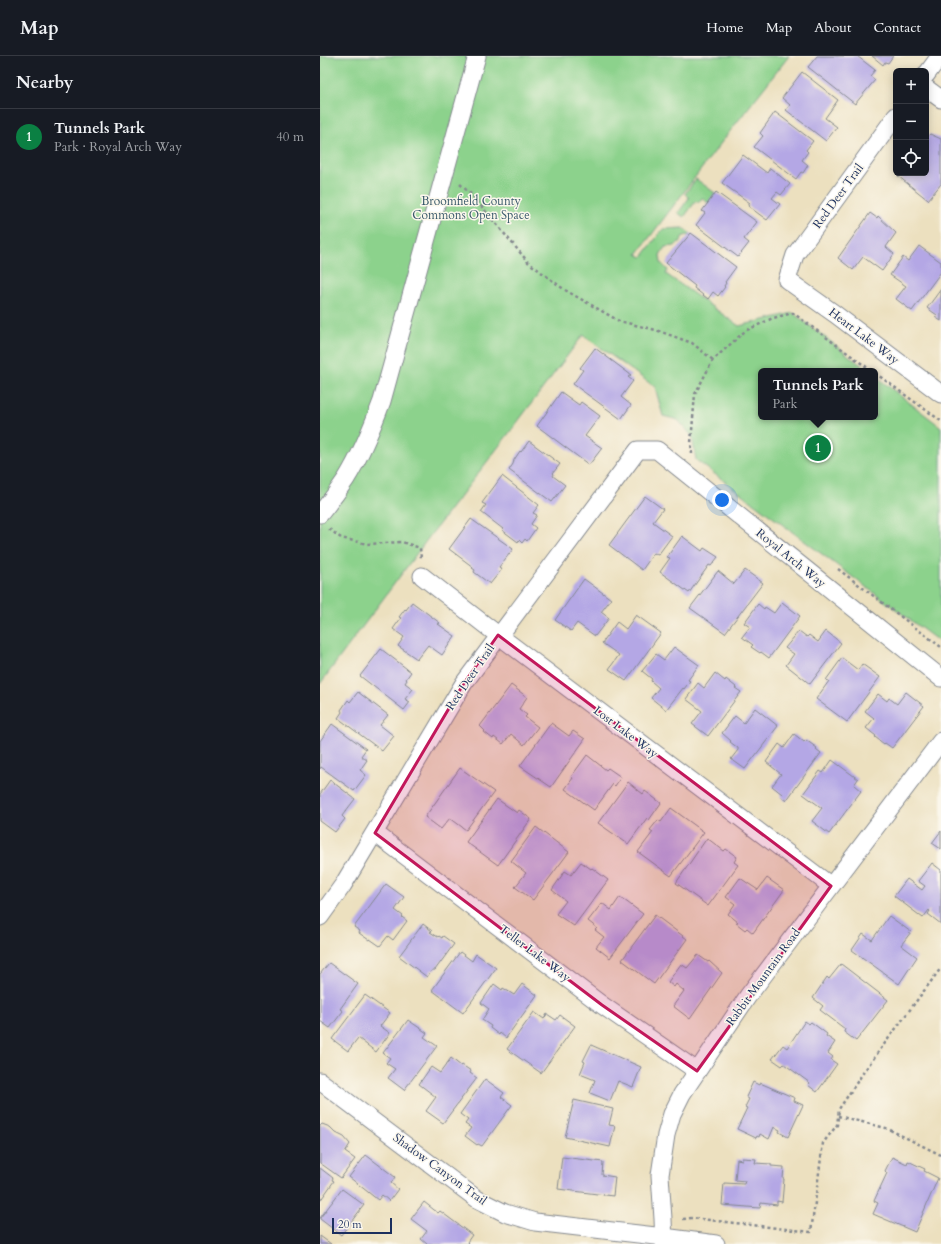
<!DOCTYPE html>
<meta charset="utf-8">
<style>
body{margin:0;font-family:Cardo,serif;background:#242831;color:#f1f3f6}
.controls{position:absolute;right:12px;top:12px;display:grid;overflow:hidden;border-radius:6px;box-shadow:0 2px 10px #0003}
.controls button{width:36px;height:36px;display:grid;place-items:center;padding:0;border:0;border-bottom:1px solid #363941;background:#171b24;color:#f1f3f6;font:20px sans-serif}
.scale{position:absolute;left:12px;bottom:10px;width:60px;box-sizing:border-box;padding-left:4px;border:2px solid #1b2f5e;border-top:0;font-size:11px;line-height:14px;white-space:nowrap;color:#1b2f5e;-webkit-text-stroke:3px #fbf7ec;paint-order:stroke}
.you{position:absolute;left:402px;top:444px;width:14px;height:14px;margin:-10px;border:3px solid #fff;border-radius:50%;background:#1a73e8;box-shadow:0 0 0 6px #1a73e833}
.badge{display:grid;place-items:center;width:26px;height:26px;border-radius:50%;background:#0b8043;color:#fff;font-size:13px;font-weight:700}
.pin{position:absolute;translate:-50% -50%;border:2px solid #fff;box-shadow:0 1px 4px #0006}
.popup{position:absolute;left:438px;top:312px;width:120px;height:52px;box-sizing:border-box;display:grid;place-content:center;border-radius:6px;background:#171b24;filter:drop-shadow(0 1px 3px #0005);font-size:13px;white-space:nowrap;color:#9ea1a6}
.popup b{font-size:15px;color:#f1f3f6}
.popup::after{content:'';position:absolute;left:50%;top:100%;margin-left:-8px;border:8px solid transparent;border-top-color:#171b24}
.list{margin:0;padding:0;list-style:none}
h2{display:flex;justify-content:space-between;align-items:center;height:52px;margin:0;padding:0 16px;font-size:17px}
h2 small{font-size:13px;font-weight:400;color:#9ea1a6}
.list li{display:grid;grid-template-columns:26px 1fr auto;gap:12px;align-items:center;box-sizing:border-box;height:56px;padding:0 16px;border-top:1px solid #363941}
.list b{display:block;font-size:15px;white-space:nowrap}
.list p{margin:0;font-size:13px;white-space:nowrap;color:#9ea1a6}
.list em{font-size:13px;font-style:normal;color:#9ea1a6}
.icon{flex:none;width:22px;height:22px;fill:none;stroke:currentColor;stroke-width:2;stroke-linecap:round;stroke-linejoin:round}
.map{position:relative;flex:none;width:621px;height:1188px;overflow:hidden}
header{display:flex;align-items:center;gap:24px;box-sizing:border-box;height:56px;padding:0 20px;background:#171b24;border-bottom:1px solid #363941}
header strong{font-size:19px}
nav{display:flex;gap:22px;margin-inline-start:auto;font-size:14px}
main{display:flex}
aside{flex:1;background:#171b24}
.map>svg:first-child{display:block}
.green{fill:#8cd28c;stroke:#548075}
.building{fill:#b4a7e5}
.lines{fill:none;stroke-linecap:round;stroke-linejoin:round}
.minor-casing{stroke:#84888e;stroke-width:19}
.path{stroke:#84888e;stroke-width:2.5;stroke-dasharray:3 3;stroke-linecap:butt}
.minor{stroke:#fff;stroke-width:17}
.marked{fill:#c2185b;fill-opacity:0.2;stroke:#c2185b;stroke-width:3;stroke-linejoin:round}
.labels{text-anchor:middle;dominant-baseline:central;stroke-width:3;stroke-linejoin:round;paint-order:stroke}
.street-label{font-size:12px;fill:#1b2f5e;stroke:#fbf7ec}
.park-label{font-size:12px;fill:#37586a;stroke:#fbf7ec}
</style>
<header>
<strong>Map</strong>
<nav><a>Home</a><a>Map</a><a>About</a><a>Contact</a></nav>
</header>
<main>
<aside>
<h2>Nearby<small></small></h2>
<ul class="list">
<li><span class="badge">1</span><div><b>Tunnels Park</b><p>Park · Royal Arch Way</p></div><em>40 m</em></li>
</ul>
</aside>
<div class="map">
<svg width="621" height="1188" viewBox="0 0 621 1188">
<rect width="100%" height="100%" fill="#fbf7ec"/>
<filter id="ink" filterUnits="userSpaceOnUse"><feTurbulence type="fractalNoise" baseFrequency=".025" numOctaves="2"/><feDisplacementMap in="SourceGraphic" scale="8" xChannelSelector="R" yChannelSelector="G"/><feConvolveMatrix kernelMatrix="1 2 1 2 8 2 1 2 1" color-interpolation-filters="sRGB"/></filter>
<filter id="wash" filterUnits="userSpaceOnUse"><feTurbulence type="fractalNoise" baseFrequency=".012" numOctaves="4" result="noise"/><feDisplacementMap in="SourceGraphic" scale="16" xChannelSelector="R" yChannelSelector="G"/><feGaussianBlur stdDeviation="0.9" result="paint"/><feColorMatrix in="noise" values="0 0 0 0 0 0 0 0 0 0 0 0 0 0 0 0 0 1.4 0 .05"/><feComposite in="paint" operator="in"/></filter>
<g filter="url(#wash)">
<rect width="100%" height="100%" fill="#ece0bf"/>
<path class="green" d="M0 0H469L407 79 317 198 322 201 343 173 363 172 371 178 369 180 367 179 362 181 361 186H359L355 190 345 191 340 199 341 207 348 214 346 218 419 270 473 257 549 315H441V361H555V320L621 371V587L376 404 372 380 358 364 343 360 335 331 263 279 193 372 106 485 0 628Z
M376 123 395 137 388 147 382 142 378 147 376 145 364 161 358 157 369 142 365 138Z"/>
<g id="blocks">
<path class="building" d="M497 0H537L555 14 550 20 555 24 535 48 488 11Z
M552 0H573L568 7 565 6 563 9Z
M482 16 518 44 505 62 517 71 506 85 466 54 470 49 462 42Z
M455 56 493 85 486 94 488 96 482 104 488 109 483 117 481 116 476 123 434 91 443 80 440 77Z
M610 78 621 83V128L608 144 578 120 580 117H606V82Z
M423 99 447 117 450 112 470 128 461 139 457 136 452 142 460 148 447 164 428 150 430 147 402 127Z
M396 136 437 166 424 183 429 187 418 201 376 169 385 157 382 155Z
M550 157 557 162 558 160 576 177 566 191 574 198 562 215 543 201 533 214 518 202Z
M371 177 416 211 405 226 406 227 404 230 405 231 398 240 393 236 388 243 374 232 375 230 346 207Z
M599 190 621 206V216L592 255 576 243 586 230 570 219 583 201 588 205Z
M621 233V265L615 261 617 259 607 252Z
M275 292 311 319 308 321 313 325 301 341 311 349 301 363 253 328 263 314 260 312Z
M241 336 259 349 261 346 280 360 265 380 282 392 269 409 217 370Z
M209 385 240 408 233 417 234 418 233 420 245 429 232 446 189 414 193 408 194 404 200 395 201 396Z
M182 420 219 449 213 457 217 459 211 468 216 472 207 485 205 483 202 487 199 484 198 486 182 474 183 473 161 456 166 449 162 447Z
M325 440 343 453 333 466 352 480 338 499 334 497 322 514 289 489Z
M151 463 193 493 179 511 182 513 170 528 154 516 155 514 152 512 153 511 129 493Z
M362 480 382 495 384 492 398 501 391 510 389 509 369 537 340 516 350 502 347 501Z
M425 514 443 527 405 577 370 552 398 515 414 528Z
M264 523 291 543 281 556 289 562 275 580 257 567 251 575 235 564Z
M92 546 120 567 118 568 135 580 122 599 108 589 97 603 78 590 84 581 73 573 81 562 79 561 85 553 86 554Z
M462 546 480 560 449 602 441 596 440 597 431 591 433 589 422 581 430 571 424 567 438 548 444 553 445 551 454 557Z
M316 559 341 577 306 625 289 613 299 599 282 587 297 566 306 573Z
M479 575 487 581 489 579 498 586 506 575 521 587 490 628 466 609 474 598 465 592Z
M354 591 379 609 368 624 370 625 364 633 363 632 346 654 331 642 339 632 331 625 332 623 322 615 336 598 344 604Z
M61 593 91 616 86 623 87 624 85 627 93 633 85 643 90 646 84 654 40 620Z
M522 602 538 614 542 608 560 621 527 666 496 643 509 625 506 624Z
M395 617 405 625 406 623 416 631 415 632 421 636 388 680 372 668 382 655 366 643 378 627 384 632Z
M191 629 207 641 199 653 207 659 205 661 218 671 204 689 191 678 183 688 174 681 173 683 164 676 165 675 160 670Z
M38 636 68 659 60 669 74 680 62 695 18 662 22 656 21 654 28 644 30 646Z
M586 636 604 650 572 692 565 687 564 688 555 681 556 680 546 672 554 662 545 655 558 638 567 645 569 642 577 648Z
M435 652 458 670 425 713 411 703 418 694V692L410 686 411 685 402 677 415 660 424 667Z
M231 667 249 680 253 675 265 683 231 731 200 710Z
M12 668 46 693 41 700 47 704 40 714 46 719 34 735 1 711 0 713V685Z
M474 678 484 686 486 684 497 692 496 693 501 697 466 745 460 740 462 738 452 730 461 718 446 706 459 688 464 692Z
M267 699 286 714 288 712 301 721 295 730 293 728 274 754 245 733 253 722 251 721Z
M512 704 538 723 534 729 541 735 509 778 492 765 502 752 483 738 500 715 503 717Z
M140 712 174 736 146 774 130 762 121 773 105 761Z
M10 724 35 743 22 760 25 763 15 776 0 765V738Z
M308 726 323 738 325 735 341 747 329 764 327 762 308 788 278 767Z
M177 743 197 757 199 754 211 763 178 809 146 786Z
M351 752 384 776 351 820 318 796 333 776 330 774 338 764 341 766Z
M216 771 249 796 213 844 195 831 206 817 191 805Z
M621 775V793L612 787Z
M387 782 404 795 406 793 417 801 414 806 418 809 388 850 356 827Z
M261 806 271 813 272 812 288 824 254 870 236 858 246 845 232 834 245 815 251 819Z
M612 807 621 814V868L608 858 610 855 609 854 603 862 574 840 587 823 602 834 605 830 598 825Z
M420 822 438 834 447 822 464 834 433 877 427 872 425 874 416 867 418 866 408 858 415 848 406 841Z
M66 828 84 841 75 854 83 860 82 861 87 865 73 884 68 880 60 890 50 883 49 884 39 877 40 875 34 871Z
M300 841 323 858 290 902 276 891 284 881 275 874 277 872 268 865 282 847 291 854Z
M335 859 367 883 334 928 302 904Z
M569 860 591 876 581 889 597 901 579 928 532 894 543 878 552 884Z
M103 868 112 875 110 876 118 881 119 880 122 882 123 880 134 888 115 914H112L107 921 79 900Z
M140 896 152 905 156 898 176 912 143 957 112 934Z
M378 899 388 906 389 905 402 917 370 963 353 950 364 935 356 928 354 931 348 926 361 908 367 912Z
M9 907 38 928 20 953 23 955 10 972 0 965V918Z
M521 908 568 944 536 985 524 976 525 973 500 954 503 950 493 942 507 921 509 923Z
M174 928 182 934 183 932 194 939 202 928 217 939 186 982 180 977 179 979 170 972 171 970 162 964 169 953 161 947Z
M45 939 70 957 60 970 70 977 56 996 38 982 28 995 12 983Z
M214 956 224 963 227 958 236 964 240 959 255 970 221 1017 187 993Z
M88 964 107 977 104 981 117 990 84 1034 68 1022 75 1013 66 1007 70 1002 63 997Z
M485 965 489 968 491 966 507 978 506 980 515 986 508 997 513 1001 511 1004 517 1008 497 1036 488 1029 490 1027 464 1008 462 1010 452 1003 463 989 467 992Z
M271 989 321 1011 313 1031 298 1025 290 1045 270 1037 275 1024 260 1018 265 1006 263 1005Z
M131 1002 141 1010 142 1009 151 1015 150 1017 157 1022 123 1067 106 1055 116 1041 99 1028 111 1011 120 1017Z
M165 1023 184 1037 181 1041 192 1049 162 1090 158 1088 157 1089 145 1080 151 1072 145 1068 148 1064 140 1058Z
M433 1026 439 1029 440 1027 475 1042 474 1045 483 1049 468 1081 459 1076 460 1074 454 1071 449 1083 440 1078 439 1081 437 1080 436 1082 417 1073 427 1052 425 1051 429 1043 426 1041Z
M254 1044 293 1053 289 1069 295 1070 290 1091 245 1081Z
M2 1068 10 1071 16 1077 24 1081 30 1088 25 1096 35 1103 21 1122 0 1107V1070Z
M46 1099 75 1121 71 1127 78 1133 69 1145 62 1139 58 1144 29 1121Z
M242 1101 283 1106 282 1119 295 1121 293 1140 238 1133Z
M572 1101 587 1108 588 1105 605 1113 604 1115 618 1122 595 1176 553 1158 558 1147 554 1145 567 1117 565 1115Z
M422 1102 436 1103 435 1107 451 1108V1110L464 1111 463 1123H464L462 1146 457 1145V1149L441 1147 440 1152 402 1149 404 1127 424 1128 425 1125 415 1124 417 1103 422 1104Z
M0 1112 13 1122 12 1124 14 1125 0 1145Z
M22 1133 44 1149 21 1179 0 1163V1162Z
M104 1146 118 1157 120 1155 152 1179 147 1186 149 1188H107L101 1183 107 1175 91 1163Z
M0 1180 11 1188H0Z"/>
</g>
</g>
<g filter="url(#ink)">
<use href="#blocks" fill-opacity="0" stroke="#84888e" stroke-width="1"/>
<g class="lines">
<g class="minor-casing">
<path id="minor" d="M606 19 620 0
M606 32 621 43
M576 60 475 199 467 224 515 258 621 338
M0 458C9 447 18 435 26 423 41 399 52 372 62 345L157 0
M102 520 178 579 511 830
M55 777 282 949 377 1015
M0 861 23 829 144 627 318 394H337L621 622
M0 1025 157 1143 185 1157 215 1166 344 1181 396 1188
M344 1188 343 1163 340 1119 346 1079 352 1058 362 1038 428 940 621 685"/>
</g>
<path class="path" d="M140 128 152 139 208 206 245 234 299 265 336 274 372 287 393 304
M555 317 621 365
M372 398 371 387 375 338 393 304 425 275 453 262 473 257 552 315
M9 473 21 482 47 488 82 486 100 492 101 503
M518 513 621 591
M518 1060 566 1072 621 1099
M363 1163 372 1162 491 1176 503 1087 517 1069 519 1053 545 1014 621 912"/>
<use href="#minor" class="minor"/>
</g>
</g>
<path class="marked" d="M178 579 511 830 377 1015 282 949 55 777 144 627Z"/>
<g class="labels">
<g class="street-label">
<text transform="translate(518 140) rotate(-54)">Red Deer Trail</text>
<text transform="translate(544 280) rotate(37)">Heart Lake Way</text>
<text transform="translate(471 502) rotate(39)">Royal Arch Way</text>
<text transform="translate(150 621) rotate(-56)">Red Deer Trail</text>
<text transform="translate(306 676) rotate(37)">Lost Lake Way</text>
<text transform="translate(215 897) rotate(37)">Teller Lake Way</text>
<text transform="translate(443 921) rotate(-54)">Rabbit Mountain Road</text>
<text transform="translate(120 1113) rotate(36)">Shadow Canyon Trail</text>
</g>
<g class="park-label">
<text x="151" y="145">Broomfield County<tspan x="151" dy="14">Commons Open Space</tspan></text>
</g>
</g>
</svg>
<div class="controls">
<button>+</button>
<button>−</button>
<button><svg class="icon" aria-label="locate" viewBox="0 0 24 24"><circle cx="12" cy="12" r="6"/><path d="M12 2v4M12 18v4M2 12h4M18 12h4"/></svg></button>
</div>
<div class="scale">20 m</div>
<div class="you"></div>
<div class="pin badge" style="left:498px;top:392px">1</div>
<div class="popup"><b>Tunnels Park</b>Park</div>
</div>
</main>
